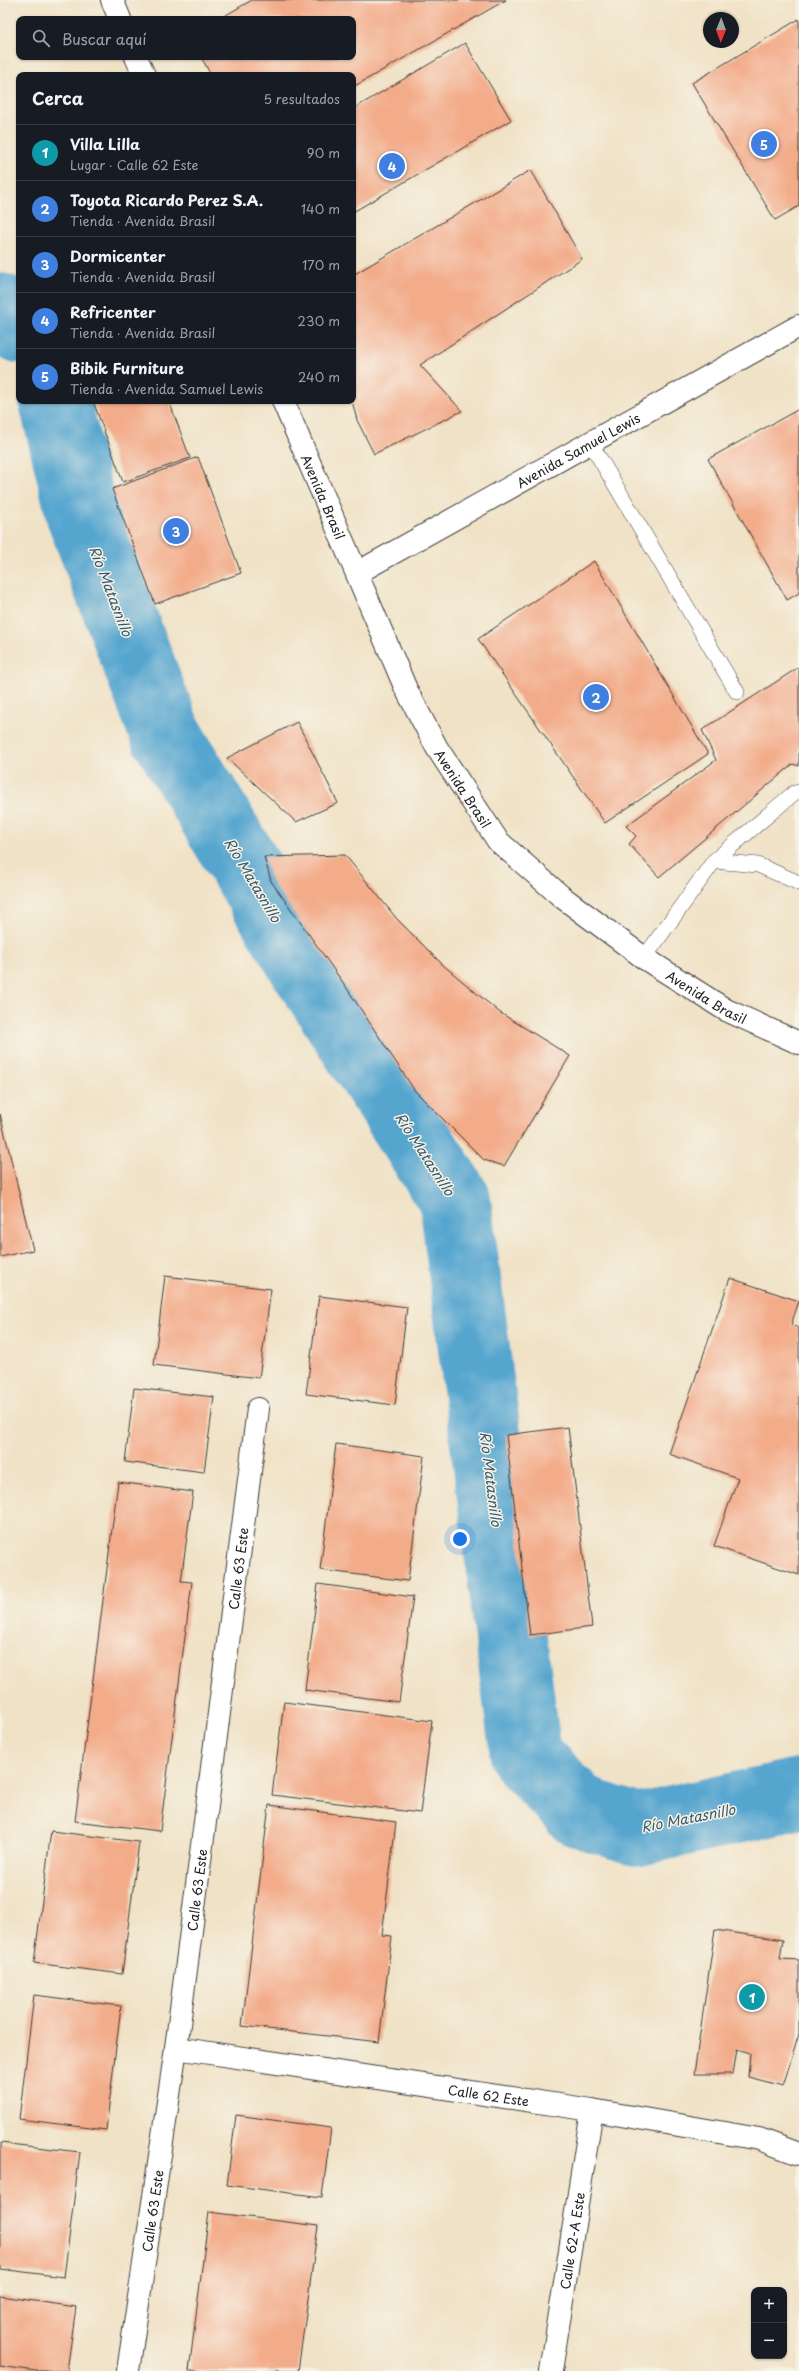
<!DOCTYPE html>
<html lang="es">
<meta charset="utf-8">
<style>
body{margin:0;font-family:"Playpen Sans",sans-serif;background:#242831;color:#f1f3f6}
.controls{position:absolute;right:12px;bottom:12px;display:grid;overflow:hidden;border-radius:8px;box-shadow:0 1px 3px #0004}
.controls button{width:36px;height:36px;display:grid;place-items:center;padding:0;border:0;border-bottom:1px solid #363941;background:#171b24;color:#f1f3f6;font:20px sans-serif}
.compass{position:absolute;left:703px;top:12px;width:36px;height:36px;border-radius:50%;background:#171b24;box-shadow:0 1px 3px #0004;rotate:181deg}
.you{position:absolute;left:460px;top:1539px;width:14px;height:14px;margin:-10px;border:3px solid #fff;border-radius:50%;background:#1a73e8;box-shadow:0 0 0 6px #1a73e833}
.badge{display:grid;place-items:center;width:26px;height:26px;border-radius:50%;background:#8c9099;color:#fff;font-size:13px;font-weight:700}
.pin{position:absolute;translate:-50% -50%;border:2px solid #fff;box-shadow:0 1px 4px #0006}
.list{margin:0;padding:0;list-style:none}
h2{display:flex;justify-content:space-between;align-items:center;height:52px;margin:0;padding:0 16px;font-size:17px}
h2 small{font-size:13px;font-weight:400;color:#9ea1a6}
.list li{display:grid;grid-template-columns:26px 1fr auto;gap:12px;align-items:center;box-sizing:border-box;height:56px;padding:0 16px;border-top:1px solid #363941}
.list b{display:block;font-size:15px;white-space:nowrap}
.list p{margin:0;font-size:13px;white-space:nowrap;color:#9ea1a6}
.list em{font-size:13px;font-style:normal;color:#9ea1a6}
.icon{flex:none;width:22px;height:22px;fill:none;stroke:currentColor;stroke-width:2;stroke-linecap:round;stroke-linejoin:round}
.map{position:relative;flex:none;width:799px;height:2371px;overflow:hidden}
.search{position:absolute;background:#171b24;box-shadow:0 1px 3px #0004;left:16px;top:16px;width:340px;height:44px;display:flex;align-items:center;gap:10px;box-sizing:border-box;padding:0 14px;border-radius:8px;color:#9ea1a6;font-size:15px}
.panel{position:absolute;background:#171b24;box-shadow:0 1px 3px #0004;left:16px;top:72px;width:340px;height:332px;border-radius:8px}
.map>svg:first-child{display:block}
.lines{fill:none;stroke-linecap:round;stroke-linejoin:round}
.river{stroke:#55a5cf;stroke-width:72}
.building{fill:#f3ac8a}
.lane-casing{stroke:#3c3a36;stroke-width:16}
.street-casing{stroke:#3c3a36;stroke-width:24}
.secondary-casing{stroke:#3c3a36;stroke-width:24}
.lane{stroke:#fff;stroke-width:15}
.street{stroke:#fff;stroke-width:22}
.secondary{stroke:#fff;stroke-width:22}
.labels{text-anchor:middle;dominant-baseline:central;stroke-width:3;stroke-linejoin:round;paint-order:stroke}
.street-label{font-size:13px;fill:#1c1c1c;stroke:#f7f3e8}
.water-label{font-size:14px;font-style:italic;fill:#365a6d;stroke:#f7f3e8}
</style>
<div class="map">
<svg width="799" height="2371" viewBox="0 0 799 2371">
<rect width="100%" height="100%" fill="#f7f3e8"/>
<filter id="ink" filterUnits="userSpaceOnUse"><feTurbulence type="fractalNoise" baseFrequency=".025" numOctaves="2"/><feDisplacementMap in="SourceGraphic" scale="8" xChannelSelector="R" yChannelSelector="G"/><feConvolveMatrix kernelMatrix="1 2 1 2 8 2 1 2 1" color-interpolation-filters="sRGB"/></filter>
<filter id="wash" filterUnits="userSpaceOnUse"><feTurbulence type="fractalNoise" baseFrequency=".012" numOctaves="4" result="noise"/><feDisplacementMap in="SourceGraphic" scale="16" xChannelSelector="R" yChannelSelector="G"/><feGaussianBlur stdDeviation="0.9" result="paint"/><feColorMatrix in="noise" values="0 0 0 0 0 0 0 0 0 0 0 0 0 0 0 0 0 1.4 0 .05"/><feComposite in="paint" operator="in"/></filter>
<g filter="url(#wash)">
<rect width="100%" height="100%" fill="#f0e2c6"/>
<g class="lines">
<path class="river" d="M0 309 12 317 19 327
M55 401 82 515 166 735 306 968 455 1200 526 1756 579 1811 638 1830 799 1794"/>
</g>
<g id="blocks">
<path class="building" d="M252 0H506L353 87V75H211L201 57H353V19H219Z
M799 19V206L775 220 692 83Z
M465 43 511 120 353 212V109Z
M531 170 582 259 420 365 462 411 374 454 357 420 352 401 353 275Z
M93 401H169L190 458 123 482Z
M799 409V593L787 600 708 459Z
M198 457 241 573 155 604 112 489Z
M594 561 708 754 605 823 478 639Z
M799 667V766L793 764 659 877 629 844 636 836 626 826 716 760 702 730Z
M297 722 338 803 296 822 227 758Z
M345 855 397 919 443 965 499 1012 570 1056 504 1166 484 1160 415 1091 344 984 271 881 264 857Z
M0 1114 33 1250 0 1257Z
M165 1276 271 1289 259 1378 154 1365Z
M730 1278 799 1301 791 1325 799 1328V1575L714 1546 738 1478 669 1454Z
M319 1296 407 1307 395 1405 306 1394Z
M134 1388 214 1397 204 1472 125 1462Z
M568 1427 592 1627 530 1635 506 1435Z
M336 1444 424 1456 408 1581 320 1570Z
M118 1482 193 1492 181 1581 192 1582 160 1831 75 1821Z
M318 1584 413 1597 399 1702 305 1690Z
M284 1702 432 1721 420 1813 272 1795Z
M269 1805 396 1822 382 1935 392 1936 379 2042 242 2026Z
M51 1831 139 1842 122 1974 34 1963Z
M715 1930 783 1940 780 1959 799 1960V2034L783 2086 748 2077 750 2053 737 2049 733 2074H694Z
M34 1995 121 2006 106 2130 19 2119Z
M236 2115 331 2128 322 2197 227 2185Z
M0 2143 80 2152 64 2277 0 2269Z
M209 2212 318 2226 298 2371H189Z
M0 2296 76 2307 67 2371H36L0 2366Z"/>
</g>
</g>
<g filter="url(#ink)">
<use href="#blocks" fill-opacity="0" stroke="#3c3a36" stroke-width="1"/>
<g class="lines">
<g class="lane-casing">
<path id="lane" d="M590 442 737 692
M714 861 758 865 799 883
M644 958 714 861 794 793 799 792"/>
</g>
<g class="street-casing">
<g id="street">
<path id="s1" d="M357 573 799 326"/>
<path id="s2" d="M176 2048 592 2110 759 2139 799 2154"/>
<path id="s3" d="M128 2371 176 2048 258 1409"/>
<path id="s4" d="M551 2371 592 2110"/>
</g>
</g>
<g class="secondary-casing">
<g id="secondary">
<path d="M112 0 120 19"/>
<path d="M136 57 144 75"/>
<path id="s5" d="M283 401 406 689 437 748 498 841 562 897 644 958 726 1010 799 1043"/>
</g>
</g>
<use href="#lane" class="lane"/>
<use href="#street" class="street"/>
<use href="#secondary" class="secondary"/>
</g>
</g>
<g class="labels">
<g class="street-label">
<text stroke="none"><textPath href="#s1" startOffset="253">Avenida Samuel Lewis</textPath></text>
<text stroke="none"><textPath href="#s5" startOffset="104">Avenida Brasil</textPath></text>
<text stroke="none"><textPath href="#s5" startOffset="428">Avenida Brasil</textPath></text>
<text stroke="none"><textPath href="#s5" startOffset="752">Avenida Brasil</textPath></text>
<text stroke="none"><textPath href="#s3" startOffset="810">Calle 63 Este</textPath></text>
<text stroke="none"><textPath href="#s3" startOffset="486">Calle 63 Este</textPath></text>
<text stroke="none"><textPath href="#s2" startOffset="316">Calle 62 Este</textPath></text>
<text stroke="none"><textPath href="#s3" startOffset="162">Calle 63 Este</textPath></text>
<text stroke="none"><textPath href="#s4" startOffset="132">Calle 62-A Este</textPath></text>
</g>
<g class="water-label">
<text transform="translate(111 591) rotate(69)">Río Matasnillo</text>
<text transform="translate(253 880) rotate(59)">Río Matasnillo</text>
<text transform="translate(425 1154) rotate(57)">Río Matasnillo</text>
<text transform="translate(491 1479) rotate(83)">Río Matasnillo</text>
<text transform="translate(688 1818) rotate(-11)">Río Matasnillo</text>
</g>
</g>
</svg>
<div class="controls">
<button>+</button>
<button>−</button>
</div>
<svg class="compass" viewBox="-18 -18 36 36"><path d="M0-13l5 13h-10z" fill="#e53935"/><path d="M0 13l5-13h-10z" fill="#9ea1a6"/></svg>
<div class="you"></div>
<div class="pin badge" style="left:752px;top:1997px;background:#0f9aa8">1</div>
<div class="pin badge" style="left:596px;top:697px;background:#3f7fe0">2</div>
<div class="pin badge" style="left:176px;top:531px;background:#3f7fe0">3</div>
<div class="pin badge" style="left:392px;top:166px;background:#3f7fe0">4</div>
<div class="pin badge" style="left:764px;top:144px;background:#3f7fe0">5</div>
<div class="search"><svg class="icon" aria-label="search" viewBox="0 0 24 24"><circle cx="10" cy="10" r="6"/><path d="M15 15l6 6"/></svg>Buscar aquí</div>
<section class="panel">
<h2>Cerca<small>5 resultados</small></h2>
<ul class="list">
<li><span class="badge" style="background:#0f9aa8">1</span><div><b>Villa Lilla</b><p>Lugar · Calle 62 Este</p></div><em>90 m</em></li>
<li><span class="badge" style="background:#3f7fe0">2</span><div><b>Toyota Ricardo Perez S.A.</b><p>Tienda · Avenida Brasil</p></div><em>140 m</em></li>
<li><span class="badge" style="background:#3f7fe0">3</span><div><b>Dormicenter</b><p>Tienda · Avenida Brasil</p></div><em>170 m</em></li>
<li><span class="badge" style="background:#3f7fe0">4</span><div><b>Refricenter</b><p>Tienda · Avenida Brasil</p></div><em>230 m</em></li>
<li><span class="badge" style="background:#3f7fe0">5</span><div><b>Bibik Furniture</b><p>Tienda · Avenida Samuel Lewis</p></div><em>240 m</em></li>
</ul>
</section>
</div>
